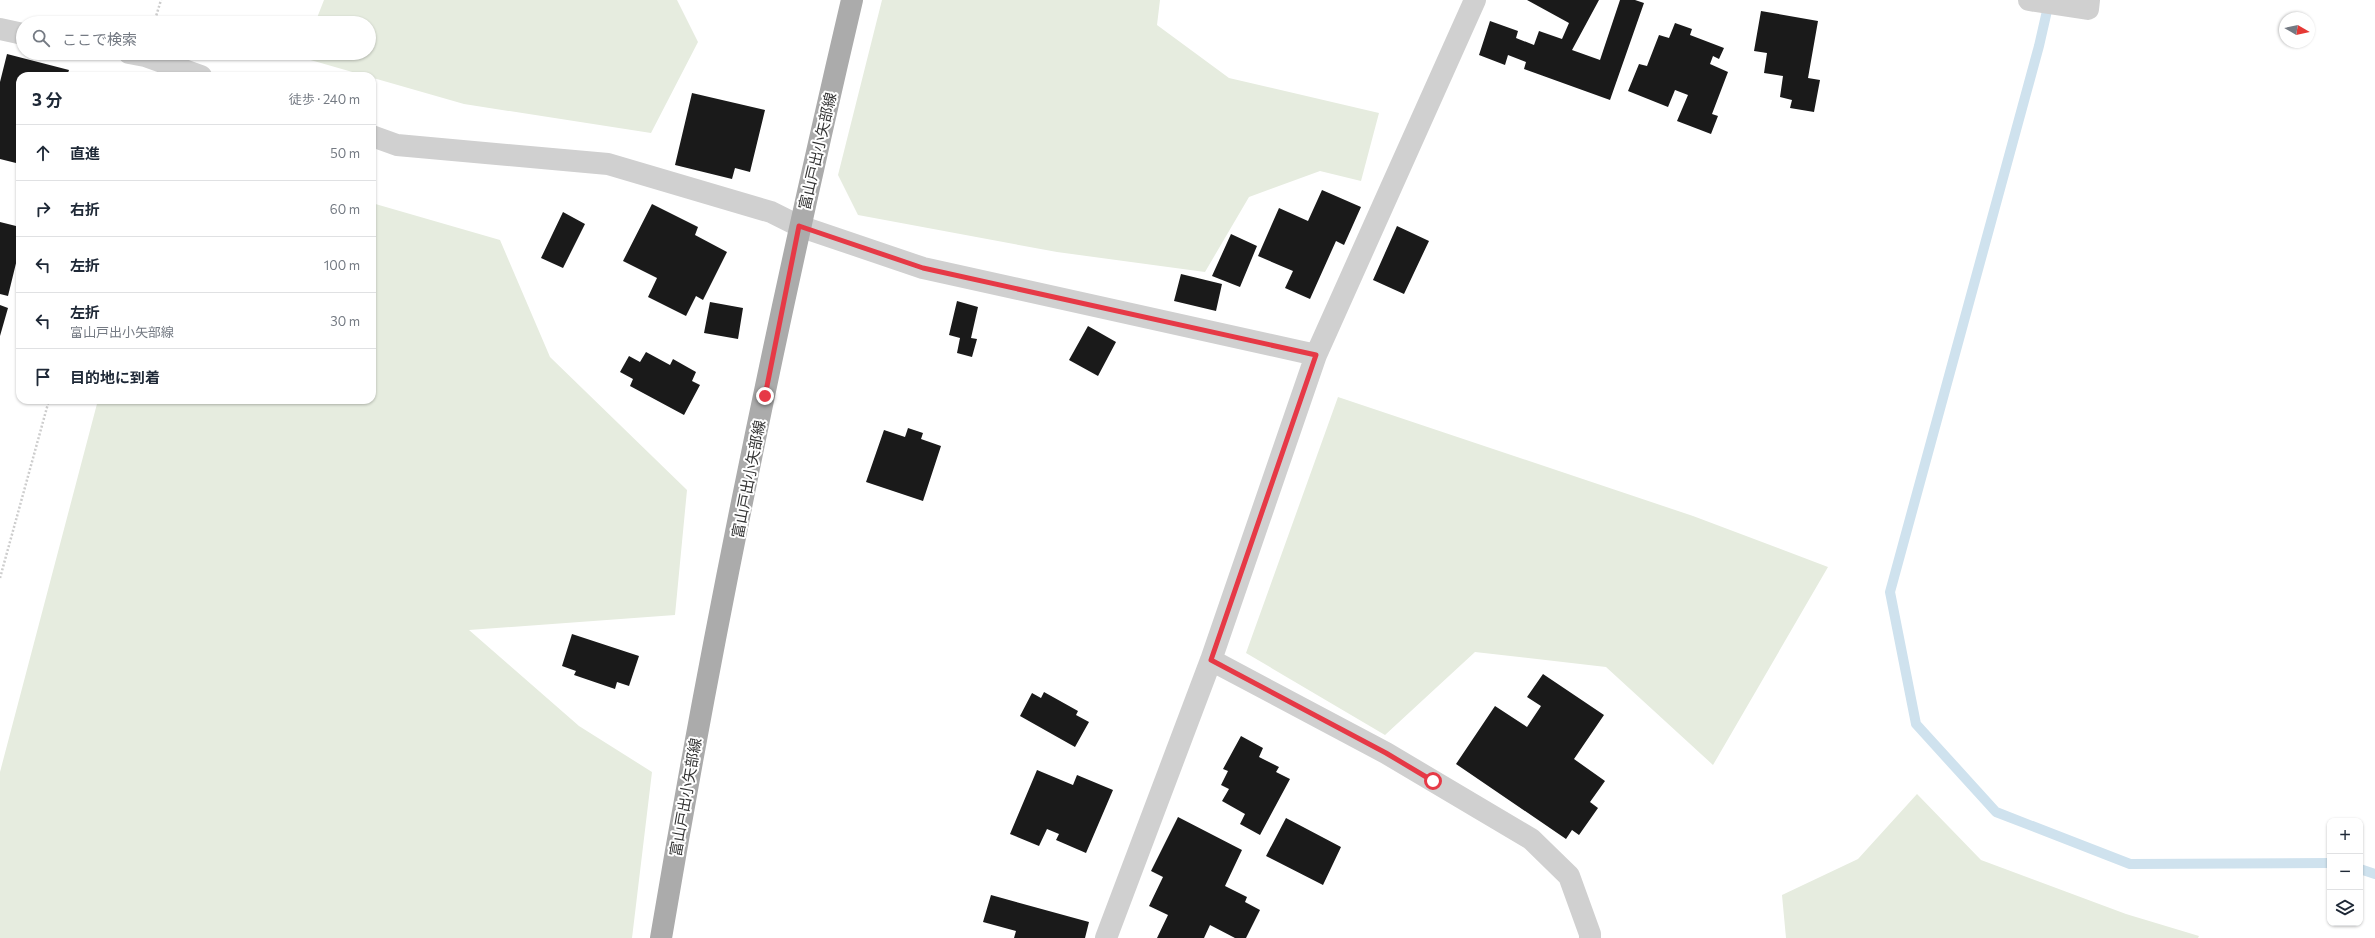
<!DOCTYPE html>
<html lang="ja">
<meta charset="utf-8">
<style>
body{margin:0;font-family:Commissioner,"Noto Sans JP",sans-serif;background:#f2f2f3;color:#1f2937}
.controls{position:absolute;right:12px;bottom:12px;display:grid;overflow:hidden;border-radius:8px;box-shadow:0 1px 3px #0004}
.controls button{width:36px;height:36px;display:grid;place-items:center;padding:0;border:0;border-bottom:1px solid #e0e1e3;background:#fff;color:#1f2937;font:20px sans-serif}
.compass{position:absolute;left:2279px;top:12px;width:36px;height:36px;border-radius:50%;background:#fff;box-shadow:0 1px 3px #0004;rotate:99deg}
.stop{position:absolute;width:12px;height:12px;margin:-9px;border:3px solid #e63946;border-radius:50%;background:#fff}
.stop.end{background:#e63946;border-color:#fff;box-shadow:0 1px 4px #0008}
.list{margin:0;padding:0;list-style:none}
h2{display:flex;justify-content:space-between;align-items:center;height:52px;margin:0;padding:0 16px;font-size:17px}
h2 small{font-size:13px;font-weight:400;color:#747a83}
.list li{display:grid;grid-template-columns:26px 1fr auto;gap:12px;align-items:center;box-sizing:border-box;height:56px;padding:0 16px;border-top:1px solid #e0e1e3}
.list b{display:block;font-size:15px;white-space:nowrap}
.list p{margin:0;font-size:13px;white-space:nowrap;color:#747a83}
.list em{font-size:13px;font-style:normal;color:#747a83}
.icon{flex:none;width:22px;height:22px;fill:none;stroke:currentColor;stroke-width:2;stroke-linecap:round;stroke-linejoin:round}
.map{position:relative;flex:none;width:2375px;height:938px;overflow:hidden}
.search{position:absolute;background:#fff;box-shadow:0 1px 3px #0004;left:16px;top:16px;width:360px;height:44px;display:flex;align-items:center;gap:10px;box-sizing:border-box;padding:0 14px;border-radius:22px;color:#747a83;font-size:15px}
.panel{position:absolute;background:#fff;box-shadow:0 1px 3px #0004;left:16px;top:72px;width:360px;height:332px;border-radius:12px}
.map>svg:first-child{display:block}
.green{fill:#e6ecdf}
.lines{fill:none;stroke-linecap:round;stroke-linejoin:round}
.stream{stroke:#cfe2ee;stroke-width:10}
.building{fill:#1a1a1a}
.path{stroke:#cdcdcd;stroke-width:2.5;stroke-dasharray:2 2;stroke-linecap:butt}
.minor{stroke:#d0d0d0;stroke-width:22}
.primary{stroke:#ababab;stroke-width:22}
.route{stroke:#e63946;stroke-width:5}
.labels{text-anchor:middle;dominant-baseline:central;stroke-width:4;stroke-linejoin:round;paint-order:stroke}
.street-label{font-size:15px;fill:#333;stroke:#fff}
</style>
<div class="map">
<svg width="2375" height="938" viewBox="0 0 2375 938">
<rect width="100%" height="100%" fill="#fff"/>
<path class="green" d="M324 0H677L698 42 651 133 464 104 300 57 302 53H369V23H315Z
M882 0H1160L1157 25 1229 78 1379 113 1361 181 1320 171 1249 197 1205 272 1057 252 858 215 838 175Z
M372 203 500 240 550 357 687 490 675 615 469 630 579 726 652 772 632 938H0V772L98 400H372Z
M1338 397 1693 516 1828 567 1713 765 1606 667 1475 652 1385 735 1246 653Z
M1917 794 1981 860 2126 914 2199 936 2198 938H1786L1782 895 1858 859Z"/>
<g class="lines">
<path class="stream" d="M2049 2 2039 46 1890 592 1916 724 1996 812 2130 864 2330 863
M2360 869 2375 874"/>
</g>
<path class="building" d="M1527 0H1599L1572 50 1600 60 1620 0H1635L1644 3 1610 100 1524 69 1526 62 1508 55 1505 65 1479 55 1490 21 1518 31 1516 38 1534 45 1539 31 1562 39 1569 23Z
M1761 11 1818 21 1808 78 1820 80 1814 112 1790 108 1792 100 1780 97 1783 76 1764 73 1767 53 1754 51Z
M1675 23 1692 29 1690 35 1724 48 1719 59 1713 56 1710 64 1728 72 1712 114 1718 116 1711 134 1677 121 1688 95 1675 90 1668 107 1628 91 1639 64 1647 66 1659 35 1669 38Z
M7 54 69 70 67 76H20V164L0 159V82Z
M692 93 765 110 750 172 735 168 732 179 675 165Z
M1322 190 1361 207 1344 245 1336 241 1310 299 1285 288 1293 271 1258 256 1279 208 1308 221Z
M652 204 698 227 695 235 727 252 703 300 696 296 686 316 648 297 657 278 623 261Z
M563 212 585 224 563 268 541 258Z
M0 222 20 227V247L8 296 0 294Z
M1397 226 1429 241 1404 294 1373 280Z
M1231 234 1257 246 1240 287 1212 276Z
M1181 274 1222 284 1216 311 1174 301Z
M957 301 978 307 971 338 977 339 972 357 957 353 960 338 949 335Z
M710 302 743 308 738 339 704 333Z
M0 305 8 308 0 336Z
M1088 326 1116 342 1098 376 1069 360Z
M646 352 670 365 673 359 696 372 692 381 700 385 684 415 630 386 633 379 620 372 629 356 640 362Z
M908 428 923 433 921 439 941 446 923 501 866 482 884 430 905 437Z
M572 634 639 656 629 686 617 682 615 689 574 675 576 671 562 666Z
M1543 674 1604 715 1574 759 1605 781 1590 802 1598 808 1579 835 1572 830 1566 839 1456 764 1495 706 1527 727 1541 706 1527 697Z
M1044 692 1078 711 1076 715 1089 722 1075 747 1020 716 1032 693 1041 698Z
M1241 736 1263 748 1259 757 1279 767 1276 772 1290 779 1260 835 1240 824 1245 814 1222 801 1229 789 1221 785 1228 771 1223 769Z
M1037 770 1073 785 1077 775 1113 790 1086 853 1056 840 1059 834 1047 829 1039 846 1010 834Z
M1178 817 1242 850 1225 886 1247 897 1245 902 1260 910 1246 938H1235L1210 925 1204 938H1157L1168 915 1149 906 1163 877 1151 871Z
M1286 818 1341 847 1323 885 1266 856Z
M991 895 1089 922 1085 938H1014L1016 931 983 922Z"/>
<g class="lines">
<path class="path" d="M154 23 161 0
M0 578 49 400"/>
<path class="minor" d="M2029 0 2088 9 2089 0
M0 29 23 34
M129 53 145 56 201 76
M372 136 397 145 608 164 771 212 799 226 923 268 1316 355
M1211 660 1386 753 1531 839 1569 876 1590 934V938
M1106 938 1211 660 1316 355 1475 0"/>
<path class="primary" d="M661 938C714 623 779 311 852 0"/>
</g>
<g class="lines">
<path class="route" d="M765 396 799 226 923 268 1316 355 1211 660 1386 753 1433 781"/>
</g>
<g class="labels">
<g class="street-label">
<text transform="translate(817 151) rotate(-77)">富山戸出小矢部線</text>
<text transform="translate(748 479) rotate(-79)">富山戸出小矢部線</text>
<text transform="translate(685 797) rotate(-80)">富山戸出小矢部線</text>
</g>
</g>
</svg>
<div class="controls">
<button>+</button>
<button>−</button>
<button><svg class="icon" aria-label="layers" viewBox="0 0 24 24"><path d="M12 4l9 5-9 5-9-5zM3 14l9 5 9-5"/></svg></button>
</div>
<svg class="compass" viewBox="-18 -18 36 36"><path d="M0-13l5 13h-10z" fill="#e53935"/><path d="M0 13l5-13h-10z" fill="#747a83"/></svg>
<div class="stop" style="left:1433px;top:781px"></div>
<div class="stop end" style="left:765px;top:396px"></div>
<div class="search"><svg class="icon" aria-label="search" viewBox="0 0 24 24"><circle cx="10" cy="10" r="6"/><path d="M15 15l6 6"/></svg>ここで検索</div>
<section class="panel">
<h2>3 分<small>徒歩 · 240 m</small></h2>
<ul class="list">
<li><svg class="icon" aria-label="ahead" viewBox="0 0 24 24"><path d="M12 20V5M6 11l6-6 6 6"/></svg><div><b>直進</b></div><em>50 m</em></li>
<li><svg class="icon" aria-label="right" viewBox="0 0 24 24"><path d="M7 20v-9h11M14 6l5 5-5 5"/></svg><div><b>右折</b></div><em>60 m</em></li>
<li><svg class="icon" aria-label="left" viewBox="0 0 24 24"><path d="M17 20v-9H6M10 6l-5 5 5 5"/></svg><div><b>左折</b></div><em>100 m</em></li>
<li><svg class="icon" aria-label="left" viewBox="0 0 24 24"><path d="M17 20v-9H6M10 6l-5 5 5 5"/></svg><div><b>左折</b><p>富山戸出小矢部線</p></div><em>30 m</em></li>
<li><svg class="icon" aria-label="arrive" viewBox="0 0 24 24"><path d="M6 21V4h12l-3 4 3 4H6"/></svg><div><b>目的地に到着</b></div></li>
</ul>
</section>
</div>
